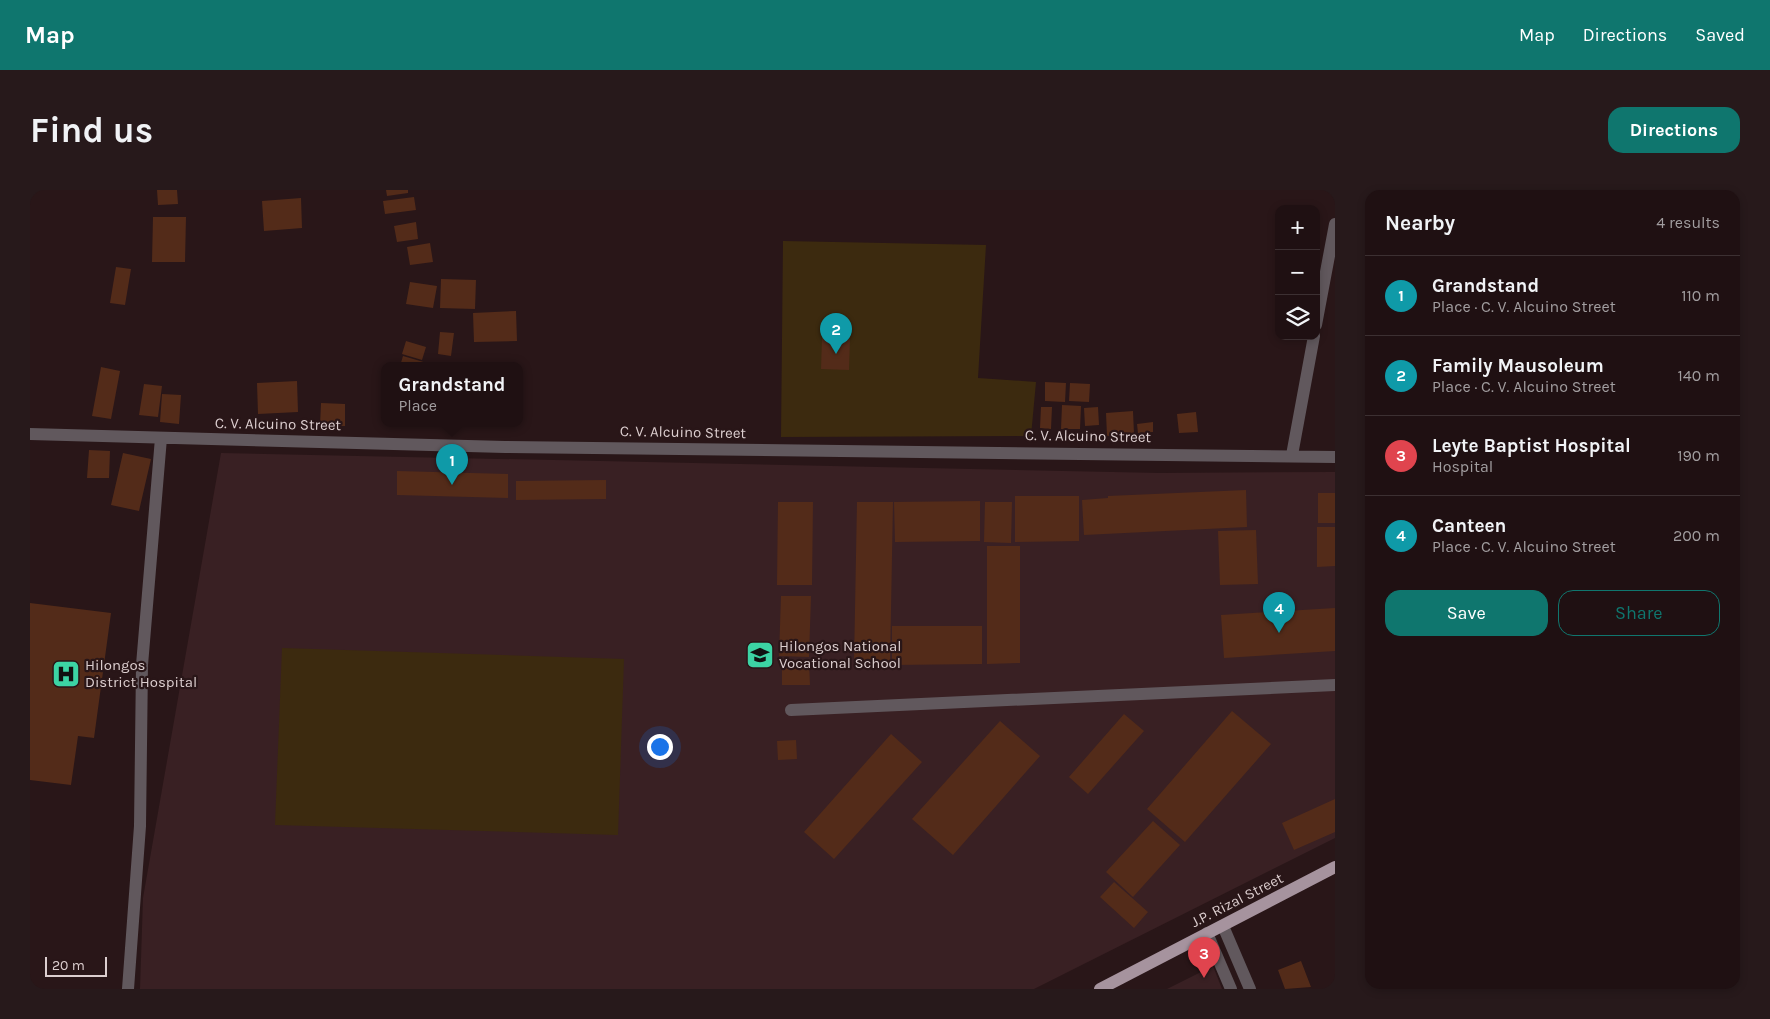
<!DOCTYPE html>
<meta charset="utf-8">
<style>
body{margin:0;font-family:Karla,sans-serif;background:#27191b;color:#f1f3f6}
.controls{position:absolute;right:15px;top:15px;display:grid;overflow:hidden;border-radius:10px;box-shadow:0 2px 8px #0003}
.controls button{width:45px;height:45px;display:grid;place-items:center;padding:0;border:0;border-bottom:1px solid #3c3032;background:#1f1012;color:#f1f3f6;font:25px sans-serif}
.scale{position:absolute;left:15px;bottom:12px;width:62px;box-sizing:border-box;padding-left:5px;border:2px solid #dccecf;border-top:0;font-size:14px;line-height:18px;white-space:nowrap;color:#dccecf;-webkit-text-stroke:4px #291618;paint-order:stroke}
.you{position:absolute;left:629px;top:556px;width:18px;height:18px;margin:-12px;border:4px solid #fff;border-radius:50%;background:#1a73e8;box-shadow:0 0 0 8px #1a73e833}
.badge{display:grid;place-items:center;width:32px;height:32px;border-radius:50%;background:#0f766e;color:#fff;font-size:16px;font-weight:700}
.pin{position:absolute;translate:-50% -41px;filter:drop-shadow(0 1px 2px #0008)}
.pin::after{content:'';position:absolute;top:26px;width:18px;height:15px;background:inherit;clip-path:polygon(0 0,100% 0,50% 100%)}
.popup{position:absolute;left:351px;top:172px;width:142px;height:65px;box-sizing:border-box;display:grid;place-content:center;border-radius:10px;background:#1f1012;filter:drop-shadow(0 1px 4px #0005);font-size:16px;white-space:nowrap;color:#a19d9f}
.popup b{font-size:19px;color:#f1f3f6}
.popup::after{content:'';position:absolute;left:50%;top:100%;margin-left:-10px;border:10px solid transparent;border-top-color:#1f1012}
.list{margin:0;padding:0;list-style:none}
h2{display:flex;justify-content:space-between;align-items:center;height:65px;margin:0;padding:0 20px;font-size:21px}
h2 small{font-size:16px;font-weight:400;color:#a19d9f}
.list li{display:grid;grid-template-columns:32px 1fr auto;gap:15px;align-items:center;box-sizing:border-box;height:80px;padding:0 20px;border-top:1px solid #3c3032}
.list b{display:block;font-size:19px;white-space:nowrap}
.list p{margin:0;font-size:16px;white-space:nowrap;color:#a19d9f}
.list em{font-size:16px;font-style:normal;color:#a19d9f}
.actions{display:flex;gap:10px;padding:15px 20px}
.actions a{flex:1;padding:11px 0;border:1px solid #0f766e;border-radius:15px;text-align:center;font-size:18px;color:#0f766e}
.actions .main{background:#0f766e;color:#fff}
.icon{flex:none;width:28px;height:28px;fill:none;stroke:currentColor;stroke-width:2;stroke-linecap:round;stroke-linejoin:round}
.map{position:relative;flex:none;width:1305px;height:799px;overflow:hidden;border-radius:15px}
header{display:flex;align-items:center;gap:30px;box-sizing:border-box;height:70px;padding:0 25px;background:#0f766e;color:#fff}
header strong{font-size:24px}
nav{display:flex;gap:28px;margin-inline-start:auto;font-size:18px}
.intro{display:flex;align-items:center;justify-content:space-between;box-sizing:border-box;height:120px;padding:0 30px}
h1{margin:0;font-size:35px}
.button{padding:12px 22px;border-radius:15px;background:#0f766e;color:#fff;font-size:18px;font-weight:700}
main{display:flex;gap:30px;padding:0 30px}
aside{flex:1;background:#1f1012;border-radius:15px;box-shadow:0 2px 8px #0003}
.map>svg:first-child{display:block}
.built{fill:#392023}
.green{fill:#3c2a0f}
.building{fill:#532b19}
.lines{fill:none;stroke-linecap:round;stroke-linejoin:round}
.minor{stroke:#61585d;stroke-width:12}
.major{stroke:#a6939e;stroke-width:12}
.labels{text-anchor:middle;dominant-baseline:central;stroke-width:4.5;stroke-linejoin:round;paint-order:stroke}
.street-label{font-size:15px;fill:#dccecf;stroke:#291618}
.poi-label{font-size:15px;fill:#dccecf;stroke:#291618;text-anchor:start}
</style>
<header>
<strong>Map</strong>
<nav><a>Map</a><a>Directions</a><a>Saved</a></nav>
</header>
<div class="intro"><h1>Find us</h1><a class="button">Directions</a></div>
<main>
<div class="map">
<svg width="1305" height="799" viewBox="0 0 1305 799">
<rect width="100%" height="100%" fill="#291618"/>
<path class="built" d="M191 263 1130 283 1305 282V648L1004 799H110L113 708Z
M1183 776 1192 799H1137Z"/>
<path class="green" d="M753 51 956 55 948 188 1006 192 1001 246 751 247Z
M252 458 594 469 588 645 245 635Z"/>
<path class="building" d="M127 0H147L148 14 128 15Z
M356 0H378V3L357 6Z
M384 7 386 20 355 24 353 11Z
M271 8 272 38 234 41 232 11Z
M123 27H156L155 72H122Z
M386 32 388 49 367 52 364 36Z
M400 53 403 72 380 75 377 57Z
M86 77 101 79 95 115 80 113Z
M411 89 446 90 445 119 410 118Z
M380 92 407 96 403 118 376 114Z
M486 121 487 151 444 152 443 123Z
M410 142 424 143 421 166 408 164Z
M792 148 820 149 819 180 791 179Z
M376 151 396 157 392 170 372 164Z
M373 166 397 173 396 176H370Z
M71 177 90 181 81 229 62 226Z
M267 191 268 222 228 224 227 193Z
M1015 192 1036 193 1035 212 1015 211Z
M1040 193 1060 194 1059 212 1039 211Z
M114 194 132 196 128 227 109 225Z
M132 204 151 205 149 234 130 232Z
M291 213 315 214V236H290Z
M1032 215 1051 216 1050 239H1031Z
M1011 217H1022L1021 239 1010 238Z
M1068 217 1069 235 1055 236 1054 218Z
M1103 221 1104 244 1077 246 1076 223Z
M1166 222 1168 242 1149 243 1147 224Z
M1123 232V242L1108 243 1107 234Z
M401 234H429V236L402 237Z
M59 260 80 261 79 288H57Z
M93 263 121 269 109 321 81 315Z
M367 281 478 284V308L367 305Z
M576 290V309L486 310V291Z
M1216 300 1217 337 1054 345 1052 310 1078 308V306Z
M1288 303H1305V333H1288Z
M985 306H1049V351L985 352Z
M950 311V351L865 352 864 312Z
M748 312H783L782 395H747Z
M827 312H863L860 474 824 473Z
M955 312H982L981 353 954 352Z
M1287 337H1305V376L1287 377Z
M1226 340 1228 394 1190 395 1188 341Z
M957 356H990V473L957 474Z
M751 406H781L779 467 749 466Z
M0 413 81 423 64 548 48 546 41 595 0 590Z
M1305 418V461L1194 468 1191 425Z
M862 436H952V474L862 475Z
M779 472 780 495H752V473Z
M1202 521 1241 554 1155 652 1117 619Z
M1094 524 1114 541 1058 604 1039 587Z
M970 531 1010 566 923 665 882 629Z
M861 544 892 572 804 669 774 642Z
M766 550 767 569 748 570 747 551Z
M1305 609V642L1264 660 1252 633Z
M1123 631 1150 655 1103 707 1076 682Z
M1084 692 1118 722 1104 738 1070 707Z
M1271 771 1281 797 1255 799 1248 780Z"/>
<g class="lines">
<path class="minor" d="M1286 135 1305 34
M0 244 475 257 1305 267
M1262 265 1284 146
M761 520 1305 495
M1193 736 1220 799
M1177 743 1201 799
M98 799 110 636 112 475 131 248"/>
<path class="major" d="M1070 799 1305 677"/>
</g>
<defs>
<g id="school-square" transform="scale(1.4375)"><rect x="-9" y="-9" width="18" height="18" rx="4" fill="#3cd4a4" stroke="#291618"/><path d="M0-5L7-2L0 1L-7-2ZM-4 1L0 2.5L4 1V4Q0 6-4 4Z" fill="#111"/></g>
<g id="hospital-square" transform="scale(1.4375)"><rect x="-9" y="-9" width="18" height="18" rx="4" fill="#3cd4a4" stroke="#291618"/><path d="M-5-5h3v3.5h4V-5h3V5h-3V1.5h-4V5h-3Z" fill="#111"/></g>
</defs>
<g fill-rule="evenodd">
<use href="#school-square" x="730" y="465"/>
<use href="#hospital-square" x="36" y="484"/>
</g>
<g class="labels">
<g class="street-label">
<text transform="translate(248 234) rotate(1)">C. V. Alcuino Street</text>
<text transform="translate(653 242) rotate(1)">C. V. Alcuino Street</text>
<text transform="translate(1058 246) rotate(1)">C. V. Alcuino Street</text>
<text transform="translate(1207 710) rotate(-27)">J.P. Rizal Street</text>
</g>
<g class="poi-label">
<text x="749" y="456">Hilongos National<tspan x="749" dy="17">Vocational School</tspan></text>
<text x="55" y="475">Hilongos<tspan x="55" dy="17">District Hospital</tspan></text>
</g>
</g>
</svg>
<div class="controls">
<button>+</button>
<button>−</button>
<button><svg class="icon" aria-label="layers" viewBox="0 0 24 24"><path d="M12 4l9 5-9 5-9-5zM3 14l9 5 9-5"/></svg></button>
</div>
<div class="scale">20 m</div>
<div class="you"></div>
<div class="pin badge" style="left:422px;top:295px;background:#0f9aa8">1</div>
<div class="popup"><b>Grandstand</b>Place</div>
<div class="pin badge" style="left:806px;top:164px;background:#0f9aa8">2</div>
<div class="pin badge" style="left:1174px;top:788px;background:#e0444e">3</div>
<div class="pin badge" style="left:1249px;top:443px;background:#0f9aa8">4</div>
</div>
<aside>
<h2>Nearby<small>4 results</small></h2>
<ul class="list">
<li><span class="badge" style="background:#0f9aa8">1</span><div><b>Grandstand</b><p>Place · C. V. Alcuino Street</p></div><em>110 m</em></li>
<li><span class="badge" style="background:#0f9aa8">2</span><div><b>Family Mausoleum</b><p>Place · C. V. Alcuino Street</p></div><em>140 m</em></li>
<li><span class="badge" style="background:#e0444e">3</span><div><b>Leyte Baptist Hospital</b><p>Hospital</p></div><em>190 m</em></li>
<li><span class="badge" style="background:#0f9aa8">4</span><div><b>Canteen</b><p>Place · C. V. Alcuino Street</p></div><em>200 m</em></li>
</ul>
<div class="actions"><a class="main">Save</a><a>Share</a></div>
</aside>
</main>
